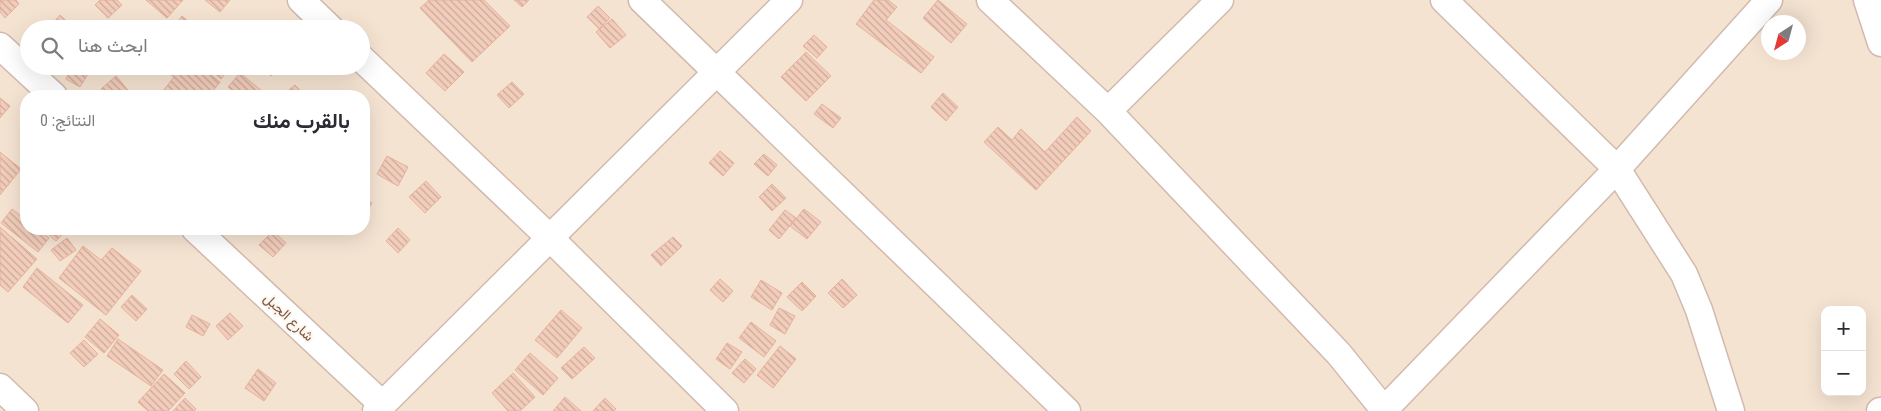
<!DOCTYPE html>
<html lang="ar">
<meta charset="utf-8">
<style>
body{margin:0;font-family:"Roboto Condensed",Vazirmatn,sans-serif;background:#f7f7f7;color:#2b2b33;direction:rtl}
.controls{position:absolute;right:15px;bottom:15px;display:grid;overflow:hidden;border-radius:10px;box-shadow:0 5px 20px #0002}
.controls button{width:45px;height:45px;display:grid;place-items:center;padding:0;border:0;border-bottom:1px solid #e1e1e2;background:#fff;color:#2b2b33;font:25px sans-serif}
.compass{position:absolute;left:1761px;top:15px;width:45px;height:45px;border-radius:50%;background:#fff;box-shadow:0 5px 20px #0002;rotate:216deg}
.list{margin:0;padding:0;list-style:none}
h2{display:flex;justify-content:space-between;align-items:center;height:65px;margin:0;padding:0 20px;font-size:21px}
h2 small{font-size:16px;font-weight:400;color:#7c7c81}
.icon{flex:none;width:28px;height:28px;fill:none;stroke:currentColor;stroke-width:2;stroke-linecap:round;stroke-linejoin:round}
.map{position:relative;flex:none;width:1881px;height:411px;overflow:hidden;direction:ltr}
.search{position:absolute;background:#fff;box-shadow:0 5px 20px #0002;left:20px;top:20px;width:350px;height:55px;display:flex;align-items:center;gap:12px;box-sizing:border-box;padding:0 18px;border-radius:28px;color:#7c7c81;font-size:19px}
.panel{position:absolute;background:#fff;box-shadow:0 5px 20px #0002;left:20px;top:90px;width:350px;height:145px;border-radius:20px;direction:rtl}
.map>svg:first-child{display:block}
.residential{fill:#f5e3d2;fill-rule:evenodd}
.building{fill:url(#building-back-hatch);stroke:#e6b29b}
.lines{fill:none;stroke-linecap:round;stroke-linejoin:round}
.street-casing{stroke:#d1baad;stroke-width:29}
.street{stroke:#fff;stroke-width:26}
.labels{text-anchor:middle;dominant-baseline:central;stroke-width:4;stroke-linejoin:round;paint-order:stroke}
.street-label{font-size:14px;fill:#765649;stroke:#fff6eb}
</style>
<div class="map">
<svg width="1881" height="411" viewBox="0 0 1881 411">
<defs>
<pattern id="building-back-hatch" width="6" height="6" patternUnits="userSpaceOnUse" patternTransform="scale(1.25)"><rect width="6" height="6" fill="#f3cdbb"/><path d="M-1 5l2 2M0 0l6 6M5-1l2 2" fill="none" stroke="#c9a99a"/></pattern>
</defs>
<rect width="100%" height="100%" fill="#fdf1e4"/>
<path class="residential" d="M0 0H1881V411H0ZM1768 22H1798V52H1768ZM29 29H361V66H29ZM26 96H364V229H26ZM1825 310H1862V392H1825Z"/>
<path class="building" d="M0 0H16L19 4 5 18 0 12Z
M100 0H117L122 5 108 18 95 5Z
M146 0H183L167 18Z
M205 0H230L220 12Z
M429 0H484L510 26 472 62 420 8Z
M514 0H529L522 7Z
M874 0H888L897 7 886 20 934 57 921 73 856 24Z
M938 0 967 24 951 43 923 18Z
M598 6 610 18 599 29 587 17Z
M60 15 75 29H48Z
M182 16 194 26 193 29H172Z
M612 19 626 35 610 48 596 32Z
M133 21 143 29H127Z
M814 35 827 47 817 58 803 46Z
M806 52 831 76 806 101 781 77Z
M444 54 464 72 445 91 426 73Z
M73 66H87L91 69 80 87 66 79Z
M159 66H200L220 82 209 96H162L160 95 174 77Z
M206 66H231L221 79Z
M260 66H281L271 76Z
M240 73 268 96H239L228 87Z
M116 76 133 96H107L101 89Z
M512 82 524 94 509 108 497 95Z
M295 85 305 96H284L283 95Z
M943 93 958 107 946 121 931 107Z
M0 98 10 106 0 118Z
M822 104 841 118 833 128 814 114Z
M1077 117 1091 131 1036 190 984 142 998 127 1012 140 1021 129 1045 152Z
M720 151 734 163 723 176 709 163Z
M0 152 21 169 0 195Z
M764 154 777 165 768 176 754 164Z
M387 156 408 167 398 186 377 174Z
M426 181 441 197 425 213 409 197Z
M772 184 786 198 772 211 759 197Z
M364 198 372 203 364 215Z
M12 209 26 220V229H37L49 238 38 252 1 223Z
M804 209 821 222 807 239 790 226Z
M785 210 796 218 779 239 769 230Z
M0 227 37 259 8 292 0 285Z
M398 228 410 240 398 253 386 241Z
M42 229H68L56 241Z
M273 231 286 243 273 257 259 245Z
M673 237 682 246 661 266 651 255Z
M67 238 76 250 60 261 51 250Z
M83 246 101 260 112 248 141 271 106 315 59 278Z
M37 268 83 305 68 323 23 287Z
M720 279 733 291 723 302 710 290Z
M842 279 857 295 843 308 828 293Z
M761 280 782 293 772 310 751 297Z
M802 282 816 296 802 311 787 297Z
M132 295 147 309 136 321 121 307Z
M779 308 795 316 785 334 770 325Z
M561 310 582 328 557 358 535 340Z
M230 313 243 326 228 340 216 326Z
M192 315 210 324 203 336 186 327Z
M100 319 119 335 104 353 85 337Z
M751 322 776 341 764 357 739 338Z
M118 339 163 370 151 386 107 356Z
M84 340 98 354 84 367 70 353Z
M727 343 742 352 730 369 716 359Z
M780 346 796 359 773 388 757 375Z
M584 347 595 358 572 379 561 368Z
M530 353 558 378 543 395 515 370Z
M745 359 756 369 744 383 732 373Z
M186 361 201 377 189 389 174 374Z
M258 369 276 383 264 401 245 388Z
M513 373 535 397 520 411H508L492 393Z
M164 374 185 393 168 411H148L138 402Z
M565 397 581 411H553Z
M185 398 196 409 194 411H173Z
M605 398 616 409 614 411H593Z"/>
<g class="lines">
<g class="street-casing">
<path id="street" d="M301 0 331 29
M642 0 1067 411
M990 0 1108 111 1339 354 1385 411
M1444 0 1617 169 1684 274 1699 310 1731 411
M1867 0 1881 43
M0 46 54 96
M361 58 550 238 725 411
M1108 111 1220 0
M195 229 383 405
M0 387 25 411
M376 411 789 0
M1383 411 1617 169 1769 0
M1880 411H1881"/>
</g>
<use href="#street" class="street"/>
</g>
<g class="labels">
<g class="street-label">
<text transform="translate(289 317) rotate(43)">شارع الجبل</text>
</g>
</g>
</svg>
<div class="controls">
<button>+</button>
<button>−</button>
</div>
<svg class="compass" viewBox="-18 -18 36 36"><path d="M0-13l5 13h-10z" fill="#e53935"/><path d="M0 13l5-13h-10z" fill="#7c7c81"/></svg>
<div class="search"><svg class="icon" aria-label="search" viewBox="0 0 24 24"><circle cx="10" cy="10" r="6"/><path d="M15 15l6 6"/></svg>ابحث هنا</div>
<section class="panel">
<h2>بالقرب منك<small>النتائج: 0</small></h2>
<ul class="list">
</ul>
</section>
</div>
